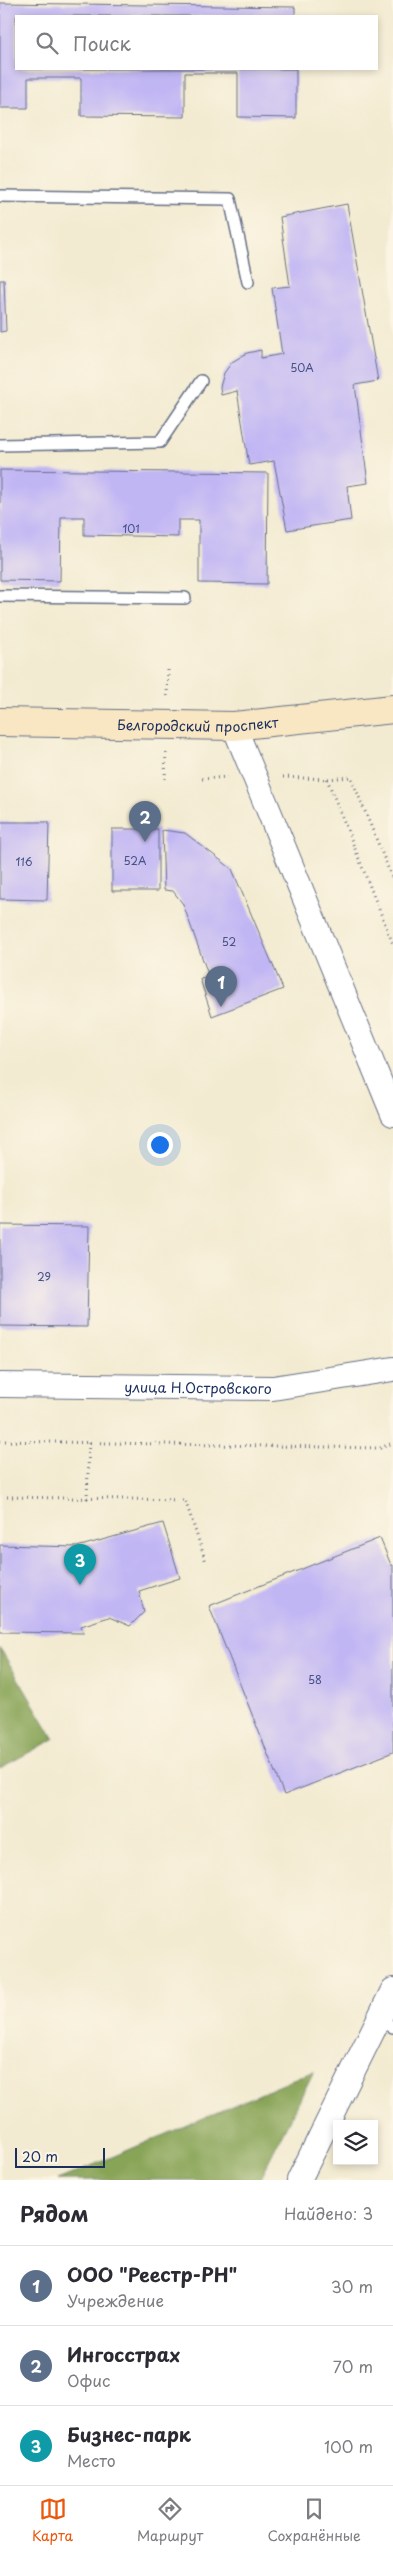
<!DOCTYPE html>
<html lang="ru">
<meta charset="utf-8">
<style>
body{margin:0;font-family:"Playpen Sans",sans-serif;background:#f2f2f3;color:#2b2b33}
.controls{position:absolute;right:15px;bottom:15px;display:grid;overflow:hidden;border-radius:0px;box-shadow:0 2px 8px #0003}
.controls button{width:45px;height:45px;display:grid;place-items:center;padding:0;border:0;border-bottom:1px solid #e1e1e2;background:#fff;color:#2b2b33;font:25px sans-serif}
.scale{position:absolute;left:15px;bottom:12px;width:90px;box-sizing:border-box;padding-left:5px;border:2px solid #1b2f5e;border-top:0;font-size:14px;line-height:18px;white-space:nowrap;color:#1b2f5e;-webkit-text-stroke:4px #fcf5e5;paint-order:stroke}
.you{position:absolute;left:159px;top:1144px;width:18px;height:18px;margin:-12px;border:4px solid #fff;border-radius:50%;background:#1a73e8;box-shadow:0 0 0 8px #1a73e833}
.badge{display:grid;place-items:center;width:32px;height:32px;border-radius:50%;background:#ea580c;color:#fff;font-size:16px;font-weight:700}
.pin{position:absolute;translate:-50% -41px;filter:drop-shadow(0 1px 2px #0008)}
.pin::after{content:'';position:absolute;top:26px;width:18px;height:15px;background:inherit;clip-path:polygon(0 0,100% 0,50% 100%)}
.list{margin:0;padding:0;list-style:none}
h2{display:flex;justify-content:space-between;align-items:center;height:65px;margin:0;padding:0 20px;font-size:21px}
h2 small{font-size:16px;font-weight:400;color:#7c7c81}
.list li{display:grid;grid-template-columns:32px 1fr auto;gap:15px;align-items:center;box-sizing:border-box;height:80px;padding:0 20px;border-top:1px solid #e1e1e2}
.list b{display:block;font-size:19px;white-space:nowrap}
.list p{margin:0;font-size:16px;white-space:nowrap;color:#7c7c81}
.list em{font-size:16px;font-style:normal;color:#7c7c81}
.icon{flex:none;width:28px;height:28px;fill:none;stroke:currentColor;stroke-width:2;stroke-linecap:round;stroke-linejoin:round}
.map{position:relative;flex:none;width:393px;height:2180px;overflow:hidden}
.search{position:absolute;background:#fff;box-shadow:0 2px 8px #0003;left:15px;right:15px;top:15px;height:55px;display:flex;align-items:center;gap:12px;box-sizing:border-box;padding:0 18px;border-radius:0px;color:#7c7c81;font-size:19px}
.sheet{height:305px;background:#fff}
nav{display:flex;justify-content:space-around;align-items:center;box-sizing:border-box;height:70px;border-top:1px solid #e1e1e2;background:#fff;font-size:14px;color:#7c7c81}
nav a{display:grid;justify-items:center;gap:2px}
nav .on{color:#ea580c}
.map>svg:first-child{display:block}
.forest{fill:#88a456;stroke:#526a5a}
.building{fill:#c1b6f4}
.lines{fill:none;stroke-linecap:round;stroke-linejoin:round}
.lane-casing{stroke:#677186;stroke-width:14}
.street-casing{stroke:#677186;stroke-width:26}
.secondary-casing{stroke:#677186;stroke-width:30}
.path{stroke:#677186;stroke-width:3;stroke-dasharray:1 4;stroke-linecap:butt}
.lane{stroke:#fff;stroke-width:11}
.street{stroke:#fff;stroke-width:24}
.secondary{stroke:#f9e7c3;stroke-width:28}
.labels{text-anchor:middle;dominant-baseline:central;stroke-width:4.5;stroke-linejoin:round;paint-order:stroke}
.number-label{font-size:11px;fill:#445184}
.street-label{font-size:14px;fill:#1b2f5e;stroke:#fcf5e5}
</style>
<div class="map">
<svg width="393" height="2180" viewBox="0 0 393 2180">
<rect width="100%" height="100%" fill="#fcf5e5"/>
<filter id="ink" filterUnits="userSpaceOnUse"><feTurbulence type="fractalNoise" baseFrequency=".02" numOctaves="2"/><feDisplacementMap in="SourceGraphic" scale="10" xChannelSelector="R" yChannelSelector="G"/><feConvolveMatrix kernelMatrix="1 2 1 2 8 2 1 2 1" color-interpolation-filters="sRGB"/></filter>
<filter id="wash" filterUnits="userSpaceOnUse"><feTurbulence type="fractalNoise" baseFrequency=".0096" numOctaves="4" result="noise"/><feDisplacementMap in="SourceGraphic" scale="20" xChannelSelector="R" yChannelSelector="G"/><feGaussianBlur stdDeviation="1.12" result="paint"/><feColorMatrix in="noise" values="0 0 0 0 0 0 0 0 0 0 0 0 0 0 0 0 0 1.4 0 .05"/><feComposite in="paint" operator="in"/></filter>
<g filter="url(#wash)">
<rect width="100%" height="100%" fill="#f3ebd1"/>
<path class="forest" d="M0 1648 54 1739 0 1768Z
M314 2071 259 2180H58Z"/>
<g id="blocks">
<path class="building" d="M0 3 295 7V16H16V69H296V118L238 117V73H185V117L81 116V78H28V108H0Z
M347 204 378 381 355 385 368 483 347 486 351 520 287 530 274 461 249 465 237 391 221 395 220 387 224 373 232 362 247 353 261 350V358L282 354 272 288 290 286 280 217Z
M0 280H4L6 331 0 332Z
M0 470 268 473 267 584 199 583V520H178V537L84 535V517H61L60 581 0 580Z
M0 822H49L47 900 0 899Z
M112 829H158V891H112Z
M162 830 185 833 232 869 283 989 212 1016 200 979 209 977 183 904 173 891 164 890Z
M0 1225 89 1226 87 1327 0 1326Z
M163 1523 180 1578 139 1591 144 1612 130 1626 109 1617 81 1626 84 1633 0 1632V1545L77 1547Z
M380 1538 391 1565H393V1752L284 1795 209 1606Z"/>
</g>
</g>
<g filter="url(#ink)">
<use href="#blocks" fill-opacity="0" stroke="#677186" stroke-width="1"/>
<g class="lines">
<g class="lane-casing">
<path id="lane" d="M0 196 230 199 248 282
M0 445 160 442 201 381
M0 596 185 598
M379 2020 393 2027"/>
</g>
<g class="street-casing">
<g id="street">
<path d="M234 726 393 1114"/>
<path id="s1" d="M0 1385 273 1388 393 1369"/>
<path d="M299 2180 393 1990"/>
</g>
</g>
<g class="secondary-casing">
<g id="secondary">
<path id="s2" d="M0 722 234 726 393 709"/>
</g>
</g>
<path class="path" d="M167 696 168 670
M283 777 327 779 351 777 393 880
M165 779 166 752
M202 779 227 777
M327 779 393 944
M0 1441 380 1448 393 1443
M7 1497 185 1500 206 1562
M87 1499 89 1443"/>
<use href="#lane" class="lane"/>
<use href="#street" class="street"/>
<use href="#secondary" class="secondary"/>
</g>
</g>
<g class="labels">
<g class="number-label">
<text x="302" y="367">50А</text>
<text x="131" y="528">101</text>
<text x="135" y="860">52А</text>
<text x="24" y="861">116</text>
<text x="229" y="941">52</text>
<text x="44" y="1276">29</text>
<text x="315" y="1679">58</text>
</g>
<g class="street-label">
<text stroke="none"><textPath href="#s2" startOffset="198">Белгородский проспект</textPath></text>
<text stroke="none"><textPath href="#s1" startOffset="198">улица Н.Островского</textPath></text>
</g>
</g>
</svg>
<div class="controls">
<button><svg class="icon" aria-label="layers" viewBox="0 0 24 24"><path d="M12 4l9 5-9 5-9-5zM3 14l9 5 9-5"/></svg></button>
</div>
<div class="scale">20 m</div>
<div class="you"></div>
<div class="pin badge" style="left:221px;top:1007px;background:#5c6f8a">1</div>
<div class="pin badge" style="left:145px;top:842px;background:#5c6f8a">2</div>
<div class="pin badge" style="left:80px;top:1585px;background:#0f9aa8">3</div>
<div class="search"><svg class="icon" aria-label="search" viewBox="0 0 24 24"><circle cx="10" cy="10" r="6"/><path d="M15 15l6 6"/></svg>Поиск</div>
</div>
<section class="sheet">
<h2>Рядом<small>Найдено: 3</small></h2>
<ul class="list">
<li><span class="badge" style="background:#5c6f8a">1</span><div><b>ООО &quot;Реестр-РН&quot;</b><p>Учреждение</p></div><em>30 m</em></li>
<li><span class="badge" style="background:#5c6f8a">2</span><div><b>Ингосстрах</b><p>Офис</p></div><em>70 m</em></li>
<li><span class="badge" style="background:#0f9aa8">3</span><div><b>Бизнес-парк</b><p>Место</p></div><em>100 m</em></li>
</ul>
</section>
<nav>
<a class="on"><svg class="icon" aria-label="map" viewBox="0 0 24 24"><path d="M3 6l6-2 6 2 6-2v14l-6 2-6-2-6 2zM9 4v14M15 6v14"/></svg>Карта</a>
<a><svg class="icon" aria-label="directions" viewBox="0 0 24 24"><path d="M12 3l9 9-9 9-9-9zM9 14v-3h6M13 9l2 2-2 2"/></svg>Маршрут</a>
<a><svg class="icon" aria-label="saved" viewBox="0 0 24 24"><path d="M7 4h10v16l-5-4-5 4z"/></svg>Сохранённые</a>
</nav>
